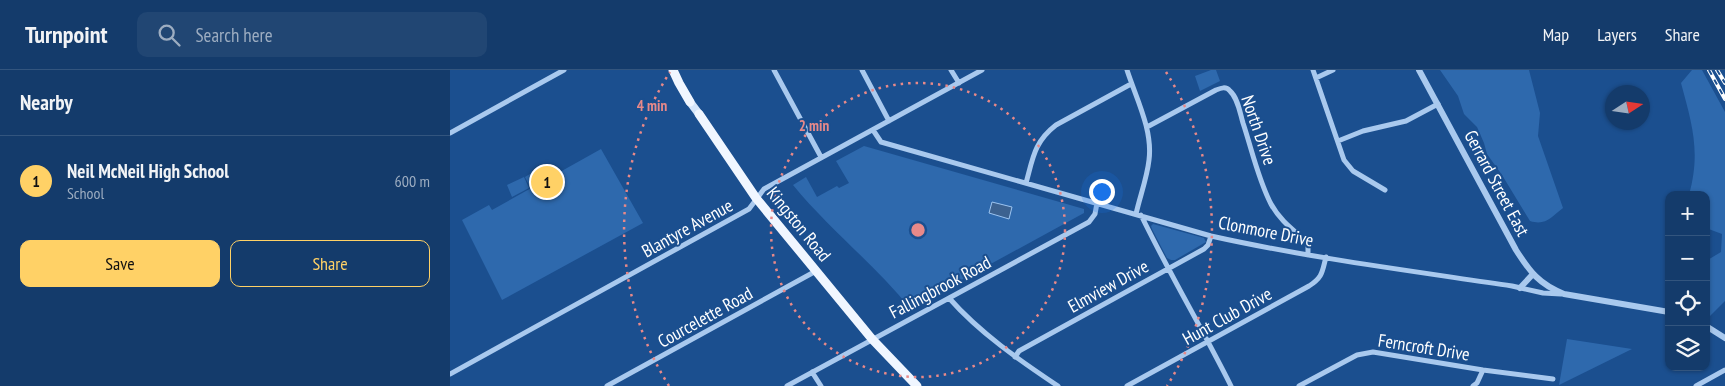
<!DOCTYPE html>
<meta charset="utf-8">
<style>
body{margin:0;font-family:"PT Sans Narrow",sans-serif;background:#214673;color:#f1f3f6}
.controls{position:absolute;right:15px;bottom:15px;display:grid;overflow:hidden;border-radius:10px;box-shadow:0 1px 4px #0004}
.controls button{width:45px;height:45px;display:grid;place-items:center;padding:0;border:0;border-bottom:1px solid #33557e;background:#143b6b;color:#f1f3f6;font:25px sans-serif}
.compass{position:absolute;left:1155px;top:15px;width:45px;height:45px;border-radius:50%;background:#143b6b;box-shadow:0 1px 4px #0004;rotate:78deg}
.you{position:absolute;left:651px;top:121px;width:18px;height:18px;margin:-12px;border:4px solid #fff;border-radius:50%;background:#1a73e8;box-shadow:0 0 0 8px #1a73e833}
.badge{display:grid;place-items:center;width:32px;height:32px;border-radius:50%;background:#ffd166;color:#111;font-size:16px;font-weight:700}
.pin{position:absolute;translate:-50% -50%;border:2px solid #fff;box-shadow:0 1px 5px #0006}
.list{margin:0;padding:0;list-style:none}
h2{display:flex;justify-content:space-between;align-items:center;height:65px;margin:0;padding:0 20px;font-size:21px}
h2 small{font-size:16px;font-weight:400;color:#9dadc1}
.list li{display:grid;grid-template-columns:32px 1fr auto;gap:15px;align-items:center;box-sizing:border-box;height:90px;padding:0 20px;border-top:1px solid #33557e}
.list b{display:block;font-size:19px;white-space:nowrap}
.list p{margin:0;font-size:16px;white-space:nowrap;color:#9dadc1}
.list em{font-size:16px;font-style:normal;color:#9dadc1}
.actions{display:flex;gap:10px;padding:15px 20px}
.actions a{flex:1;padding:11px 0;border:1px solid #ffd166;border-radius:10px;text-align:center;font-size:18px;color:#ffd166}
.actions .main{background:#ffd166;color:#111}
.icon{flex:none;width:28px;height:28px;fill:none;stroke:currentColor;stroke-width:2;stroke-linecap:round;stroke-linejoin:round}
.map{position:relative;flex:none;width:1275px;height:316px;overflow:hidden}
header{display:flex;align-items:center;gap:30px;box-sizing:border-box;height:70px;padding:0 25px;background:#143b6b;border-bottom:1px solid #33557e}
header strong{font-size:24px}
nav{display:flex;gap:28px;margin-inline-start:auto;font-size:18px}
.search{width:350px;height:45px;background:#214673;display:flex;align-items:center;gap:12px;box-sizing:border-box;padding:0 18px;border-radius:10px;color:#9dadc1;font-size:19px}
main{display:flex}
aside{flex:1;background:#143b6b}
.map>svg:first-child{display:block}
.green{fill:#2e69ad}
.water{fill:#3c6290;stroke:#9cc4f0}
.lines{fill:none;stroke-linecap:round;stroke-linejoin:round}
.minor{stroke:#a9c9ee;stroke-width:5}
.tertiary{stroke:#a9c9ee;stroke-width:6}
.secondary{stroke:#d6e6fa;stroke-width:8}
.primary{stroke:#f0f6ff;stroke-width:9}
.rail-casing{stroke:#fff;stroke-width:4}
.rail{stroke:#1b4f8f;stroke-width:2;stroke-dasharray:5.5;stroke-linecap:butt}
.ring{fill:none;stroke:#e88989;stroke-width:2.5;stroke-dasharray:2.5 5}
.labels{text-anchor:middle;dominant-baseline:central;stroke-width:4;stroke-linejoin:round;paint-order:stroke}
.street-label{font-size:18px;fill:#fff;stroke:#1b4f8f}
.centre{fill:#e88989;stroke:#1b4f8f;stroke-width:2.5}
.ring-label{font-size:15px;text-anchor:middle;font-weight:bold;fill:#e88989;stroke:#1b4f8f;stroke-width:4;stroke-linejoin:round;paint-order:stroke}
</style>
<header>
<strong>Turnpoint</strong>
<div class="search"><svg class="icon" aria-label="search" viewBox="0 0 24 24"><circle cx="10" cy="10" r="6"/><path d="M15 15l6 6"/></svg>Search here</div>
<nav><a>Map</a><a>Layers</a><a>Share</a></nav>
</header>
<main>
<aside>
<h2>Nearby<small></small></h2>
<ul class="list">
<li><span class="badge">1</span><div><b>Neil McNeil High School</b><p>School</p></div><em>600 m</em></li>
</ul>
<div class="actions"><a class="main">Save</a><a>Share</a></div>
</aside>
<div class="map">
<svg width="1275" height="316" viewBox="0 0 1275 316">
<rect width="100%" height="100%" fill="#1b4f8f"/>
<path class="green" d="M761 0H766L770 11 750 21 745 6Z
M990 0H1079L1090 43 1088 66 1113 138C1101 147 1096 156 1080 151L1052 105 1037 84 1034 73 1027 57 1014 44 1008 26Z
M1242 0H1252L1275 42V231L1259 247 1256 246V191L1271 182 1272 164 1256 158V125H1239C1251 82 1242 54 1231 13Z
M414 76 634 139V143L460 238C424 194 379 159 343 115L356 107 367 127 387 116 389 118 399 113 386 91Z
M151 79 193 153 52 230 12 150 39 135 42 140Z
M90 98 96 109 80 117 75 107Z
M74 107 79 118 62 127 57 115Z
M703 154 754 168 756 172 725 190H721L717 188 702 159 701 156Z
M1117 269 1182 279 1109 315Z"/>
<path class="water" d="M542 132 562 137 559 149 539 143Z"/>
<g class="lines">
<path class="minor" d="M324 0 371 87
M412 0 439 51
M501 0 509 13
M677 0C686 28 703 60 699 90 697 108 690 126 686 144
M863 0 894 90 903 101 935 120
M866 8 883 0
M697 57 766 20C771 18 776 16 780 21 788 28 790 43 793 53 802 80 808 109 821 134 830 151 845 161 858 173V185
M423 60 431 72 761 166C860 188 962 201 1062 216L1093 223 1111 224
M0 63 114 0
M888 71 913 61 956 51 988 34
M576 113C583 88 584 72 606 55L681 14
M691 145C719 203 752 258 781 316
M499 228C530 263 569 290 608 316
M565 287 569 281 754 179 758 175 761 166
M362 302 371 316
M0 304 299 139 314 119 532 0
M157 316 366 201
M337 316 639 152 645 144 647 133
M677 316 859 216C873 207 872 202 876 187
M849 316 907 285 923 282 1033 300 1103 309
M1023 316 1027 313 1033 300
M1246 316 1275 300"/>
<path class="tertiary" d="M969 0 1066 180C1080 202 1089 214 1114 224L1219 242
M1070 218 1083 204
M1256 256 1275 268"/>
<path class="secondary" d="M240 32 249 44"/>
<path class="primary" d="M223 0 229 13 240 32
M249 44 306 128 422 269 467 316"/>
<g class="rail-casing">
<path id="rail" d="M1259 0 1275 29
M1267 0 1275 13"/>
</g>
<use href="#rail" class="rail"/>
</g>
<g class="ring">
<circle cx="468" cy="160" r="147"/>
<path d="M219 316A294 294 0 0 1 220 2M716 2A294 294 0 0 1 717 316"/>
</g>
<g class="labels">
<g class="street-label">
<text transform="translate(809 60) rotate(71)">North Drive</text>
<text transform="translate(1047 113) rotate(62)">Gerrard Street East</text>
<text transform="translate(349 154) rotate(51)">Kingston Road</text>
<text transform="translate(237 158) rotate(-29)">Blantyre Avenue</text>
<text transform="translate(816 161) rotate(11)">Clonmore Drive</text>
<text transform="translate(658 216) rotate(-29)">Elmview Drive</text>
<text transform="translate(490 217) rotate(-28)">Fallingbrook Road</text>
<text transform="translate(777 246) rotate(-29)">Hunt Club Drive</text>
<text transform="translate(255 247) rotate(-29)">Courcelette Road</text>
<text transform="translate(974 277) rotate(9)">Ferncroft Drive</text>
</g>
</g>
<circle cx="468" cy="160" r="8" class="centre"/>
<g class="ring-label">
<text x="202" y="41">4 min</text>
<text x="364" y="61">2 min</text>
</g>
</svg>
<div class="controls">
<button>+</button>
<button>−</button>
<button><svg class="icon" aria-label="locate" viewBox="0 0 24 24"><circle cx="12" cy="12" r="6"/><path d="M12 2v4M12 18v4M2 12h4M18 12h4"/></svg></button>
<button><svg class="icon" aria-label="layers" viewBox="0 0 24 24"><path d="M12 4l9 5-9 5-9-5zM3 14l9 5 9-5"/></svg></button>
</div>
<svg class="compass" viewBox="-18 -18 36 36"><path d="M0-13l5 13h-10z" fill="#e53935"/><path d="M0 13l5-13h-10z" fill="#9dadc1"/></svg>
<div class="you"></div>
<div class="pin badge" style="left:97px;top:112px">1</div>
</div>
</main>
